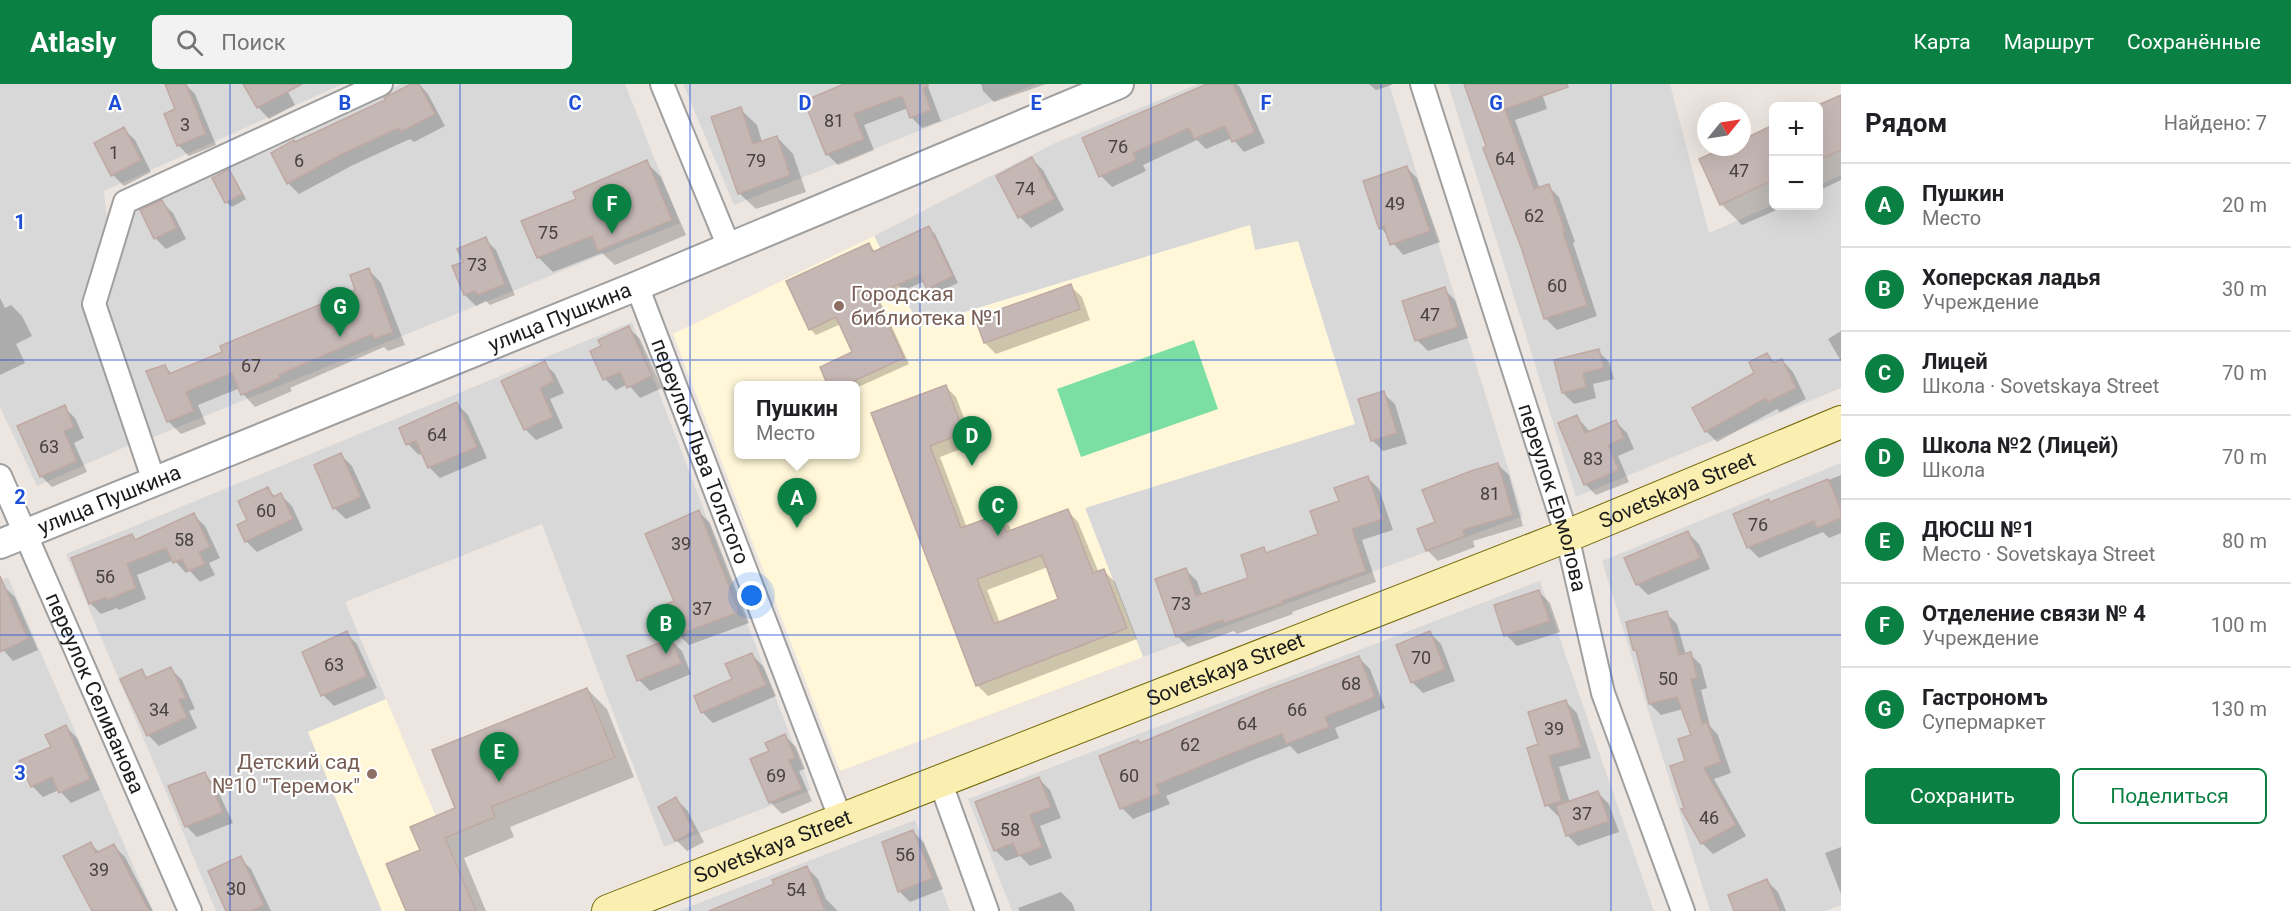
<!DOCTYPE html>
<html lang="ru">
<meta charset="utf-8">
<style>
body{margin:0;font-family:Roboto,sans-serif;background:#f2f2f2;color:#202124}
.controls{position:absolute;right:18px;top:18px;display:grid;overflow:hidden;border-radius:9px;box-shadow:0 6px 24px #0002}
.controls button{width:54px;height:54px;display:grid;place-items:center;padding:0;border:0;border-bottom:2px solid #e0e0e0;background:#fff;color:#202124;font:30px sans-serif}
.compass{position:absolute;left:1697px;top:18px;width:54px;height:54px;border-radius:50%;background:#fff;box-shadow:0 6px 24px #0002;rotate:60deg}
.you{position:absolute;left:752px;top:512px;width:21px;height:21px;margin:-15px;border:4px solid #fff;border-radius:50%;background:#1a73e8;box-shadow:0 0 0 9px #1a73e833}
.badge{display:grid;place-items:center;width:39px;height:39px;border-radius:50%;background:#0b8043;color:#fff;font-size:20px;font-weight:700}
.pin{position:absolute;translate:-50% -50px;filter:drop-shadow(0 2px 3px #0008)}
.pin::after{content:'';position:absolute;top:32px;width:21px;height:18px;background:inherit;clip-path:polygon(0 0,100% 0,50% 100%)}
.popup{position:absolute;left:734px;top:297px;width:126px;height:78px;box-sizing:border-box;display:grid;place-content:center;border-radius:9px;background:#fff;filter:drop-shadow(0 2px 4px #0005);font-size:20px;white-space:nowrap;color:#757577}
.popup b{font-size:22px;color:#202124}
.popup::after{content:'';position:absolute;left:50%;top:100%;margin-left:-12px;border:12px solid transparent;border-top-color:#fff}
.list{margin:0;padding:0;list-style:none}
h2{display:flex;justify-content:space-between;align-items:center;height:78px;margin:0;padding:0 24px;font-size:26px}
h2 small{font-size:20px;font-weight:400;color:#757577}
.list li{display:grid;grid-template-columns:39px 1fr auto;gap:18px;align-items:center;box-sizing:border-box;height:84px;padding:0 24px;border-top:2px solid #e0e0e0}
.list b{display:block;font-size:22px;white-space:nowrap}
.list p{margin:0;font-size:20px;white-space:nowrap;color:#757577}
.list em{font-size:20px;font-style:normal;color:#757577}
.actions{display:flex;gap:12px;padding:18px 24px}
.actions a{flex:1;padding:14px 0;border:2px solid #0b8043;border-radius:9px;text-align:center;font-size:21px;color:#0b8043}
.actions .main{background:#0b8043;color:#fff}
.icon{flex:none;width:33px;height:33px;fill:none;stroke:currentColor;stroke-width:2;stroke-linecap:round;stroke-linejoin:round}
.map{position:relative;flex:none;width:1841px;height:827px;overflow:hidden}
header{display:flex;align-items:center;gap:36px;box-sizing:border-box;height:84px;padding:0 30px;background:#0b8043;color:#fff}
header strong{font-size:28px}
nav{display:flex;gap:33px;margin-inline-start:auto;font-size:21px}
.search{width:420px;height:54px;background:#f2f2f2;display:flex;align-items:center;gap:15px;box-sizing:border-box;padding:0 21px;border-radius:9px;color:#757577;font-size:22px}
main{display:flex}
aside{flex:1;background:#fff}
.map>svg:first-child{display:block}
.residential{fill:#d9d8d8}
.education{fill:#fff7d7;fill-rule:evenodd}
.pitch{fill:#7bdfa4}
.shadow{fill:#0003;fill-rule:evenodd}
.building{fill:#c5b7b4;stroke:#bfa9a2;stroke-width:1.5;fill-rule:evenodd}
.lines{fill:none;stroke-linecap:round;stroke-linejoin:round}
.minor-casing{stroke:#9f9f9f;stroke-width:26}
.tertiary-casing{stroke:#9f9f9f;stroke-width:32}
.secondary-casing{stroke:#716603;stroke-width:34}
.minor{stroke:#fff;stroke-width:22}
.tertiary{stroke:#fff;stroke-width:28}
.secondary{stroke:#faefb1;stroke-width:32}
.grid{fill:none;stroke:#1d4ed8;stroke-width:1.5;stroke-opacity:0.55}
.education-dot{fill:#8d6e63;stroke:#fff;stroke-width:2}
.labels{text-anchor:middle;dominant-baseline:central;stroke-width:4.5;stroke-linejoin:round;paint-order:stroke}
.number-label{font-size:18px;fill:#464241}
.education-label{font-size:21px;fill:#785e54;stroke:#fff;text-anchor:start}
.street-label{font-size:21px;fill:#1b1b1b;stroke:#fff}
.grid-label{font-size:20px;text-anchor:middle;font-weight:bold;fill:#1d4ed8;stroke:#fff;stroke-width:4.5;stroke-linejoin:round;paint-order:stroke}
</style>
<header>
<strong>Atlasly</strong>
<div class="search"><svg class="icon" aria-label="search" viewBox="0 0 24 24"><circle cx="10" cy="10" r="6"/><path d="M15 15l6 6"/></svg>Поиск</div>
<nav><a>Карта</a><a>Маршрут</a><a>Сохранённые</a></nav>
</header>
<main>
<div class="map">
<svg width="1841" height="827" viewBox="0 0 1841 827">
<rect width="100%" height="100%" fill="#ede6e0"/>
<path class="residential" d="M0 0H343L104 107 107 134 85 220 134 359 37 402 0 323Z
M401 0H625L680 139 151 354 101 220 136 121Z
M683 0H1036L734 121Z
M1198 0H1389L1523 432 1143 573 1085 424 1354 340 1254 166 1250 141 919 242 874 152 1055 59Z
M1448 0H1670L1709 149 1773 121 1818 122 1819 101 1841 91V304L1576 413Z
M632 238 811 706 664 763 542 440 345 518 386 615 309 649 382 827H216L66 470Z
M1841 379V821L1825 827H1710L1602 477Z
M8 493 153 827H0V497Z
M1540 497 1654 827H1012L968 715Z
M915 736 950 827H678Z"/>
<path class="education" d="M1250 141 1255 166 1298 157 1355 340 1085 424 1143 573 840 687 673 250 874 152 919 242ZM738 302H856V370H738Z
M386 615 476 827H382L308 648Z"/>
<path class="pitch" d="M1194 256 1218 325 1081 373 1057 305Z"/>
<path class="shadow" d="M181 0H185L195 10 216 61 189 72 178 61 177 26Z
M245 0H284L295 21 269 35 258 23Z
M414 0H419L428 10 445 42 414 58 410 55 353 81 299 110 288 99 387 17Z
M848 0H927L941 37 922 44 911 33 908 24 864 41 874 66 838 81 827 70Z
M981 0H1046L994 18 983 7Z
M1209 0H1237L1240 3 1265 59 1244 68 1232 54 1206 65 1197 56 1143 81 1146 87 1112 103 1101 92Z
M1369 0H1392V1L1376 6Z
M1466 0H1539L1547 25 1515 36 1540 105 1548 102 1559 113 1575 158 1573 159 1597 232 1557 246 1546 235Z
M1841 12V96L1818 107V23Z
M740 25 757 41 762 58 777 53 793 70 806 108 756 125 739 109Z
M1774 43V122H1786L1742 141 1721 120 1730 63H1742V57Z
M124 45 135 56 151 88 124 102 113 91 96 60Z
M1032 75 1043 86 1064 126 1031 144 1020 133Z
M646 78 661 93 686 151 615 181 602 169 553 188 538 173 578 116Z
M1406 83 1417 94 1440 158 1403 171 1381 144 1364 98Z
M230 90 235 95 246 115 232 123 226 118Z
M162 118 173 129 186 155 166 165 155 154Z
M929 144 935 150 958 199 934 210 925 197 880 217 909 280 856 304V302H830L854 269 841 240 816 251 810 245 869 161 876 168Z
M485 155 496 166 515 211 490 221 486 217 476 222 465 211V179Z
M369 186 381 199 405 261 388 267 384 263 290 304 292 307 255 323 243 310 240 304 198 321 206 340 181 350 168 337 148 288 165 282 172 290 357 207Z
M1070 202 1082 213 1090 236 996 270 985 259 977 235Z
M1444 205 1455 216 1468 254 1428 267 1417 256Z
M0 214 5 224 11 221 22 232 32 252 16 260 25 279 0 291Z
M629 244 640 255 662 304 640 314 628 300 616 306 605 295 603 263Z
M1841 247V277L1828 255Z
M1598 267 1609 278 1614 295 1593 300 1596 314 1574 320 1563 309Z
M1767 271 1776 279 1782 276 1793 288 1806 315 1780 328 1777 325 1717 358 1706 347 1756 290Z
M544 279 555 290 564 309 550 315 563 344 536 356 525 345Z
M945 302 956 313 974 360 940 373 967 444 999 432 1010 443 1011 448 1067 426 1078 438 1099 489 1104 487 1115 498 1137 555 988 612 977 601 873 330ZM1048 483 1060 516 1000 539 987 506Z
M1383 309 1395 320 1407 360 1383 367 1372 356Z
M457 320 468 331 487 374 440 394 429 383 423 369 419 371 408 360 401 345Z
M64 323 75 334 84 354 74 359 87 388 52 403 41 392Z
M1577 333 1590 348 1616 338 1627 349 1634 365 1618 372 1629 398 1596 411 1585 400Z
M341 371 352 382 371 424 346 435 334 424 316 382Z
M1497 380 1509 391 1523 442 1473 457 1475 463 1438 477 1427 466 1437 439Z
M1841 391V449L1829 454 1823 448 1759 474 1748 463 1771 419Z
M1368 394 1379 405 1393 446 1362 456 1376 498 1292 528 1293 530 1237 550 1234 547 1188 563 1177 552 1186 486 1197 497 1202 511 1250 495 1263 465 1268 470 1320 451Z
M267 405 276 413 281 411 292 422 303 446 257 468 246 457 249 436Z
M699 428 710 439 749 539 689 561 678 550 676 518Z
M194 431 205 442 220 474 209 479 215 491 200 498 190 487 186 489 174 476 137 491 146 515 119 526 117 524 101 530 90 519 132 451 137 457Z
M1688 449 1699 460 1710 485 1648 511 1637 500Z
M3 502 15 513 38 566 13 577 0 562V504Z
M1539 508 1550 519 1560 548 1517 562 1506 551Z
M1666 529 1677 540 1686 571 1690 570 1701 581 1707 604 1701 606 1710 642 1718 651 1731 689 1714 695 1746 752 1713 770 1702 759 1686 725 1687 678 1693 652 1683 625 1661 631 1650 620 1639 570 1634 566Z
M346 549 357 560 377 604 334 622 323 611 304 569Z
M1430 549 1441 560 1455 597 1423 609 1412 598Z
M671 556 682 567 691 590 650 607 639 596Z
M752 571 763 582 776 612 713 639 702 628 734 596Z
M1359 574 1370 585 1385 624 1335 644 1339 654 1298 670 1290 662 1258 674 1166 712 1170 720 1133 735 1122 724 1141 661Z
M171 585 182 596 195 625 189 627 197 644 159 662 148 651 141 587 149 595Z
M587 605 607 625 634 693 510 743 514 753 464 774 486 827H408L422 767Z
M1566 618 1577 629 1591 674 1559 683 1570 719 1598 709 1609 720 1619 748 1578 762 1567 751 1560 731 1558 732 1547 721 1539 661Z
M66 643 77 654 100 706 71 719 59 706 43 713 32 702Z
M785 652 796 663 805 685 799 687 812 717 782 730 771 719 752 675 771 668Z
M204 690 215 701 233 739 197 753 186 742Z
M1039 695 1050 706 1061 734 1040 742 1052 774 1030 782 1020 772 1006 777 995 766Z
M676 715 687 726 704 758 687 767 676 756Z
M913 747 924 759 943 805 910 818 899 807Z
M90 759 100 769 114 762 125 773 153 827H96Z
M1841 763V810L1825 769Z
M240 774 251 785 271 827H228Z
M807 784 818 795 826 815 838 827H711L776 801Z
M1767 797 1778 808 1786 827H1736Z
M1061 808 1072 819 1075 827H1020L1018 824Z"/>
<path class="building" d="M165 0H186L206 50 177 62 164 30 175 25Z
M243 0H302L257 24Z
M411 0H419L435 30 401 48 399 44 342 70 287 100 271 69 294 56 295 58 385 16 384 14Z
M844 0H928V2L923 4 931 26 910 34 902 12 854 30 864 55 826 71 804 17Z
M1207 0H1233L1255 48 1232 58 1225 42 1194 55 1189 44 1133 69 1136 76 1099 93 1082 54Z
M1464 0H1567L1568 3 1505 25 1534 105 1549 100 1565 147 1563 148 1587 221 1544 235 1521 163 1483 64 1486 62Z
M1841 11V66L1818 76V21Z
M741 23 753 60 777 52 790 91 738 110 711 33Z
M1773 41V96L1720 121 1699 75 1726 63H1742V56Z
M124 43 141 76 111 92 94 59Z
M1032 73 1054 115 1018 134 996 92Z
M647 76 672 136 598 167 592 152 537 174 521 137 576 115 573 108Z
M1407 82 1430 147 1390 161 1384 142 1379 145 1363 97Z
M229 85 242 110 225 119 212 94Z
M162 116 177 144 154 155 140 126Z
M929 142 953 192 927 205 920 191 875 211 904 274 843 302H828L820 283 852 268 836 233 809 246 786 197 869 159 873 168Z
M486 153 505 200 478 211 475 207 464 211 452 182 463 178 457 165Z
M369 184 393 248 374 255 372 250 279 291 280 294 241 311 232 289 186 308 194 327 167 338 146 287 165 281 169 290 222 268 220 262 355 206 350 191Z
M1071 200 1080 225 984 259 975 234Z
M1445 203 1458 243 1415 257 1402 217Z
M629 242 652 292 627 304 620 288 603 296 590 267 601 262 598 256Z
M1599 265 1604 284 1583 289 1586 303 1562 309 1554 276Z
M1767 269 1773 279 1782 275 1796 304 1768 318 1766 314 1705 348 1692 324 1754 289 1749 278Z
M545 277 554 297 540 304 553 333 524 346 501 297Z
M946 301 964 349 930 362 961 444 999 430 1006 448 1068 425 1093 489 1104 485 1127 544 976 602 871 329ZM1042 471 1058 515 994 540 977 495Z
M1384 307 1397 349 1371 357 1358 315Z
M457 318 477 363 428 384 416 357 406 361 399 344Z
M65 321 74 343 64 347 77 377 40 393 17 342Z
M1577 331 1585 349 1616 336 1624 354 1608 361 1619 386 1584 401 1558 339Z
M341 369 361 413 333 425 314 381Z
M1498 379 1513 431 1463 446 1465 452 1426 467 1417 445 1435 438 1422 406 1471 387Z
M1368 392 1383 435 1352 445 1366 487 1282 517 1283 519 1224 539 1223 536 1176 553 1155 495 1186 484 1196 512 1248 494 1241 471 1264 463 1266 469 1318 450 1310 427 1339 417 1334 404Z
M1828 395 1841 426V434L1817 444 1814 437 1747 464 1733 430 1769 415 1770 418Z
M268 403 273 413 281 409 293 435 245 458 237 441 247 436 238 417Z
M699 426 739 528 677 551 666 520 674 517 645 450Z
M194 429 210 463 199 468 205 480 188 487 182 475 173 479 166 464 127 480 136 504 107 516 106 513 89 520 71 474 132 450 135 456Z
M1688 447 1700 474 1636 501 1624 474Z
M0 492 28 555 0 568Z
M1539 506 1550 537 1504 552 1494 521Z
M1667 527 1679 571 1691 568 1697 594 1691 595 1702 640 1707 638 1721 678 1704 684 1736 741 1701 760 1681 725 1684 724 1670 682 1685 677 1678 655 1691 651 1677 613 1649 620 1636 566H1633L1626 538Z
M347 547 367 592 321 612 302 568Z
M1430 547 1445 585 1411 599 1396 561Z
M671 554 681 579 637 597 627 572Z
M752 569 766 601 701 629 694 612 732 595 725 580Z
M1359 572 1375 613 1325 633 1329 643 1286 660 1282 650 1247 663 1156 701 1160 709 1120 725 1099 672 1138 656 1140 659 1265 607Z
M171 583 186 614 179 616 187 633 147 652 120 595 142 585 146 594Z
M587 604 615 673 491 723 495 733 445 754 476 827H406L386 780 420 766 410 743 455 724 432 666Z
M1566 616 1581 663 1549 672 1562 717 1545 722 1527 664 1538 660 1528 628Z
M66 641 90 695 59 709 52 693 31 703 19 677 51 663 45 651Z
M785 650 795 674 789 676 802 705 769 719 750 675 769 667 765 659Z
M205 688 223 728 185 743 168 702Z
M1039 693 1051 723 1030 731 1042 763 1018 772 1013 759 994 767 975 718Z
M1598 707 1609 737 1566 752 1556 722Z
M676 713 694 747 675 757 658 723Z
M913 746 933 794 898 808 882 758Z
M91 758 96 769 114 760 149 827H92L63 772Z
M241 772 264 821 251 827H226L208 787Z
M807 782 825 827H709L774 800 772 796Z
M1767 795 1780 827H1734L1728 811Z"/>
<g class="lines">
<g class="minor-casing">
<g id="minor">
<path d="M662 0 729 163"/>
<path id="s1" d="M1422 0 1567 452 1603 609 1683 827"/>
<path id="s2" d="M637 202 841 736"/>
<path id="s3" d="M0 392 190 827"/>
<path d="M154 397 94 220 125 118 381 0"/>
<path d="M940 697 987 827"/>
</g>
</g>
<g class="tertiary-casing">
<g id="tertiary">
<path id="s4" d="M0 460 637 202 1119 0"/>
</g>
</g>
<g class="secondary-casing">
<g id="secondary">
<path id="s5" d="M608 827 1567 452 1841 338"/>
</g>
</g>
<use href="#minor" class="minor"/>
<use href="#tertiary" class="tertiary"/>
<use href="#secondary" class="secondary"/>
</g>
<path class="grid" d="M230 0V827M460 0V827M690 0V827M920 0V827M1151 0V827M1381 0V827M1611 0V827M0 276H1841M0 551H1841"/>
<g class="education-dot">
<circle cx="839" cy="222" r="6"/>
<circle cx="372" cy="690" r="6"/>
</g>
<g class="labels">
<g class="number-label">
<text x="834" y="36">81</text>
<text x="185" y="40">3</text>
<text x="1118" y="62">76</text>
<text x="114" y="68">1</text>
<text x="1505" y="74">64</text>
<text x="299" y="76">6</text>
<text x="756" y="76">79</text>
<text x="1739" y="86">47</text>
<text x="1025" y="104">74</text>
<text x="1395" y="119">49</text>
<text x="1534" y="131">62</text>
<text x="548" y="148">75</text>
<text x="477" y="180">73</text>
<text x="1557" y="201">60</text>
<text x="1430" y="230">47</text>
<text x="251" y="281">67</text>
<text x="437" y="350">64</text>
<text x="49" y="362">63</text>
<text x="1593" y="374">83</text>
<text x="1490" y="409">81</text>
<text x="266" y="426">60</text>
<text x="1758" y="440">76</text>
<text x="184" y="455">58</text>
<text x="681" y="459">39</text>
<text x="105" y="492">56</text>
<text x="1181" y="519">73</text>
<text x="702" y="524">37</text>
<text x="1421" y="573">70</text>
<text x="334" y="580">63</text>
<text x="1668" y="594">50</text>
<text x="1351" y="599">68</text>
<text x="159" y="625">34</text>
<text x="1297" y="625">66</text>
<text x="1247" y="639">64</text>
<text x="1554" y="644">39</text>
<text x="1190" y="660">62</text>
<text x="776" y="691">69</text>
<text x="1129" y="691">60</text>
<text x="1582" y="729">37</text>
<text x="1709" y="733">46</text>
<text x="1010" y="745">58</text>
<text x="905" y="770">56</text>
<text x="99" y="785">39</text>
<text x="236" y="804">30</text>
<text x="796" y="805">54</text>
</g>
<g class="education-label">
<text x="851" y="210">Городская<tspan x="851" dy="24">библиотека №1</tspan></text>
<text x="360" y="678" text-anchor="end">Детский сад<tspan x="360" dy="24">№10 "Теремок"</tspan></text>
</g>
<g class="street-label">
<text stroke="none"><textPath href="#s4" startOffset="604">улица Пушкина</textPath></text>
<text stroke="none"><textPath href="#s2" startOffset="177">переулок Льва Толстого</textPath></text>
<text stroke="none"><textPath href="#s5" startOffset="1149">Sovetskaya Street</textPath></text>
<text stroke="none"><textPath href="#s1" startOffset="434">переулок Ермолова</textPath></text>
<text stroke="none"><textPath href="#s4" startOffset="118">улица Пушкина</textPath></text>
<text stroke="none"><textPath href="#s5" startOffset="663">Sovetskaya Street</textPath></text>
<text stroke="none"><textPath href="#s3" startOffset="237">переулок Селиванова</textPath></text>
<text stroke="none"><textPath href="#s5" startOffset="177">Sovetskaya Street</textPath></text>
</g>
</g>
<g class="grid-label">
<text x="115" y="26">A</text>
<text x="345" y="26">B</text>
<text x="575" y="26">C</text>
<text x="805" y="26">D</text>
<text x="1036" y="26">E</text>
<text x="1266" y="26">F</text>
<text x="1496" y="26">G</text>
<text x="20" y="145">1</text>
<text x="20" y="420">2</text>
<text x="20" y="696">3</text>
</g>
</svg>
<div class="controls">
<button>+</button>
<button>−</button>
</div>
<svg class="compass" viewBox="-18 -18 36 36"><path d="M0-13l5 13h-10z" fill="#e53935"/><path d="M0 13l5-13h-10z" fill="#757577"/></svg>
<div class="you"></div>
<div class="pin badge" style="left:797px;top:444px">A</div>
<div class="popup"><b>Пушкин</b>Место</div>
<div class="pin badge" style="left:666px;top:570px">B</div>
<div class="pin badge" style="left:998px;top:452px">C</div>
<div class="pin badge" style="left:972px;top:382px">D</div>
<div class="pin badge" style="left:499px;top:698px">E</div>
<div class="pin badge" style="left:612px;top:150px">F</div>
<div class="pin badge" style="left:340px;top:253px">G</div>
</div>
<aside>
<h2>Рядом<small>Найдено: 7</small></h2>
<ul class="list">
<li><span class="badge">A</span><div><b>Пушкин</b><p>Место</p></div><em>20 m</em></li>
<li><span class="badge">B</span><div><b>Хоперская ладья</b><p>Учреждение</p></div><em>30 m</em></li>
<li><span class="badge">C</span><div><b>Лицей</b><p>Школа · Sovetskaya Street</p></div><em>70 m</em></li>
<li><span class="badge">D</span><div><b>Школа №2 (Лицей)</b><p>Школа</p></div><em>70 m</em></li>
<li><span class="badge">E</span><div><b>ДЮСШ №1</b><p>Место · Sovetskaya Street</p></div><em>80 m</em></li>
<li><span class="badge">F</span><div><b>Отделение связи № 4</b><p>Учреждение</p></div><em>100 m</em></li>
<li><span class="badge">G</span><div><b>Гастрономъ</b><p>Супермаркет</p></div><em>130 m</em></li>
</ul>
<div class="actions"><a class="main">Сохранить</a><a>Поделиться</a></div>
</aside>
</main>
